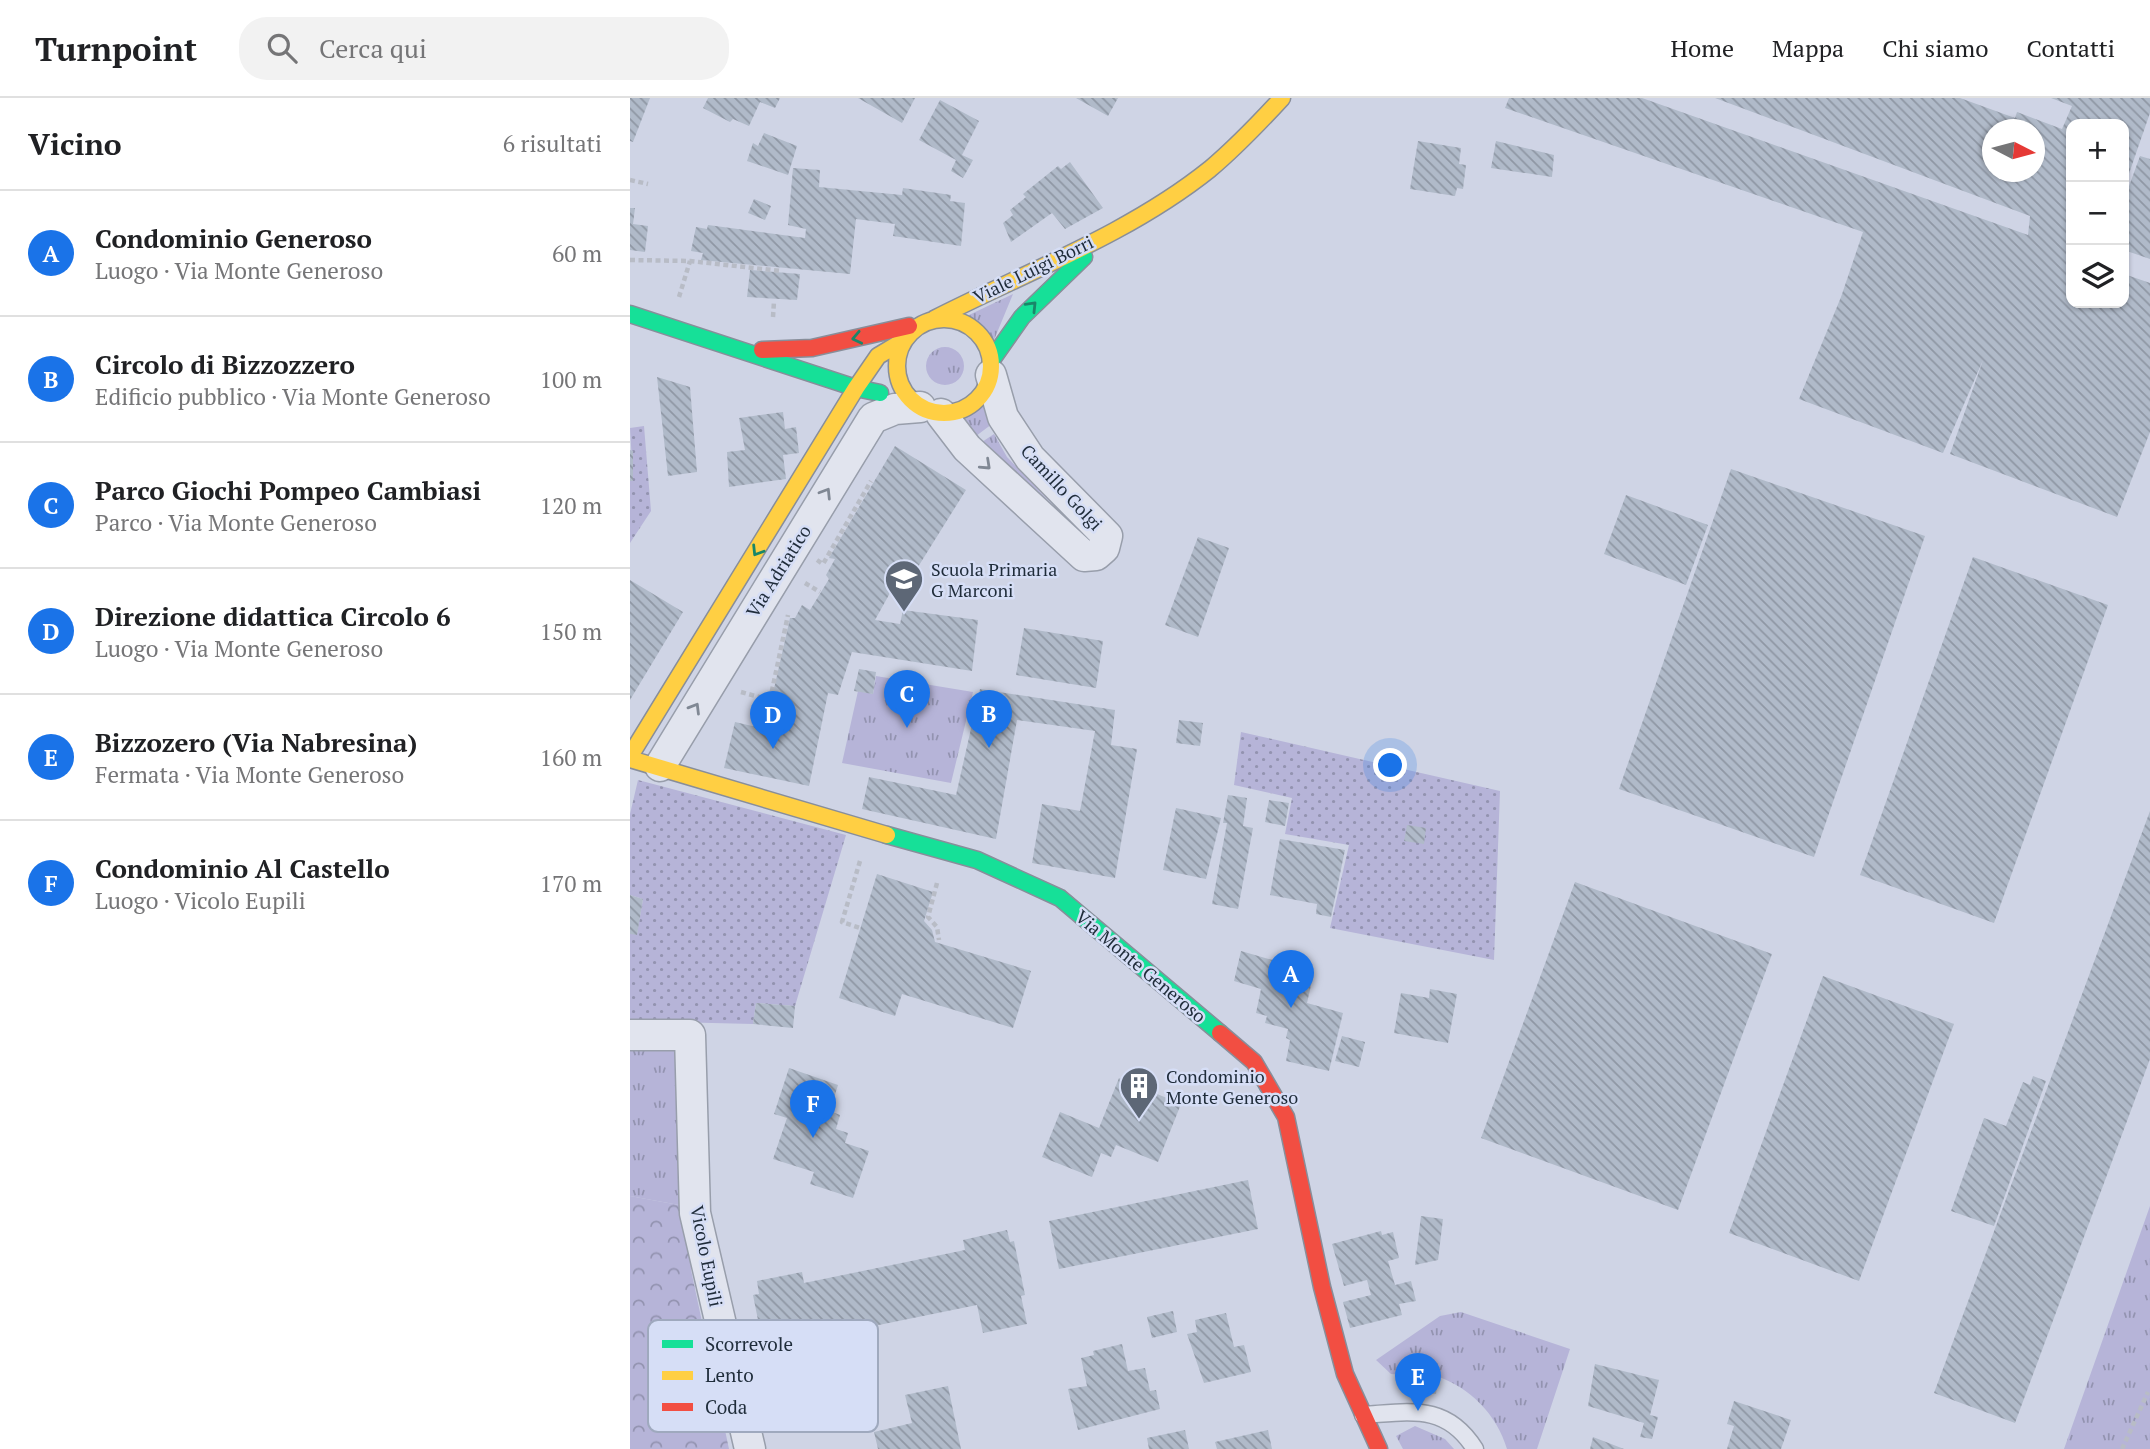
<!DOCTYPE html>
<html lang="it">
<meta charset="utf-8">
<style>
body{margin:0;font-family:"PT Serif",serif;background:#f2f2f2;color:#202124}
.controls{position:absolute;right:21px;top:21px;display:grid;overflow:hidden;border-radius:14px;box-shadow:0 2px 5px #0004}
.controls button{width:63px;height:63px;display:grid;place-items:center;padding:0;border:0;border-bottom:2px solid #e0e0e0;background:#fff;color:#202124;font:35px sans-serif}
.compass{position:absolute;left:1352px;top:21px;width:63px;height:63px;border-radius:50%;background:#fff;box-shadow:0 2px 5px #0004;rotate:96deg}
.you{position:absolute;left:761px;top:668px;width:24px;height:24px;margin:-18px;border:5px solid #fff;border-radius:50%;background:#1a73e8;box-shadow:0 0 0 10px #1a73e833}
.badge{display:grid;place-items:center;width:46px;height:46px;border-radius:50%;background:#1a73e8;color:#fff;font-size:23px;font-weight:700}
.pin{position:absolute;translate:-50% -58px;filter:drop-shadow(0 2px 4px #0008)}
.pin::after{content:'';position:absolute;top:37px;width:24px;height:21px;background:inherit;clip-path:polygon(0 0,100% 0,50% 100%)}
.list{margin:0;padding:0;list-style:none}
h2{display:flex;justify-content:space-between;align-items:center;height:91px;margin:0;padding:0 28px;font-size:30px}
h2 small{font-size:23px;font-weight:400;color:#757577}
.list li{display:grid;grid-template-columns:46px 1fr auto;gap:21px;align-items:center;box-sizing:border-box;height:126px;padding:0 28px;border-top:2px solid #e0e0e0}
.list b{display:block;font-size:26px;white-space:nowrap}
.list p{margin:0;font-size:23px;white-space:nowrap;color:#757577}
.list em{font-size:23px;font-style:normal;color:#757577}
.icon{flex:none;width:38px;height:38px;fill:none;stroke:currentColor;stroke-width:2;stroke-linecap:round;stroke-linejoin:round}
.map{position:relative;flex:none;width:1520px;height:1351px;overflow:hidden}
header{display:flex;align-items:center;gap:42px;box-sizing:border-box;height:98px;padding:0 35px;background:#fff;border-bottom:2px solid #e0e0e0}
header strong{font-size:33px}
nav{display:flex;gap:38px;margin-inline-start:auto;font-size:24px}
.search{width:490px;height:63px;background:#f2f2f2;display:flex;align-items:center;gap:18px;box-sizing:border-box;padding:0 24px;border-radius:28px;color:#757577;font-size:26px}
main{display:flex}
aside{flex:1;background:#fff}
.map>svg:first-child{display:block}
.grass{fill:url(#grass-tufts)}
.forest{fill:url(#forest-crowns)}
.garden{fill:url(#garden-dots)}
.building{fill:url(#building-back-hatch);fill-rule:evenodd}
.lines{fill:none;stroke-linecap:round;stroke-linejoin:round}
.lane-casing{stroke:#989eab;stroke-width:19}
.street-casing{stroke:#989eab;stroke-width:33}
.fast-casing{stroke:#888e9a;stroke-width:19}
.slow-casing{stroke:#888e9a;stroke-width:19}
.jam-casing{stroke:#888e9a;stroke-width:19}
.path{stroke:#b8bcc6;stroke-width:4.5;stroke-dasharray:5 3.5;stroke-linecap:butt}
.lane{stroke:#e1e4ee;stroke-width:16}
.street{stroke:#e1e4ee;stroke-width:30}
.fast{stroke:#16e098;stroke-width:16}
.slow{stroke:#ffcf43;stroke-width:16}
.jam{stroke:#f24e42;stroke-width:16}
.oneway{stroke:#1a8669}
.oneway2{stroke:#808894}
.labels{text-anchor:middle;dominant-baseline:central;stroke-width:5;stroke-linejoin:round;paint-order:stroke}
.street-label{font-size:18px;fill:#1f2c3a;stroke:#d6def6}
.poi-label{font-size:18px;fill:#1f2c3a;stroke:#d6def6;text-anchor:start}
.key{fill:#d6def6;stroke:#9fa9be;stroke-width:2}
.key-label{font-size:19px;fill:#1f2c3a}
</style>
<header>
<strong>Turnpoint</strong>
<div class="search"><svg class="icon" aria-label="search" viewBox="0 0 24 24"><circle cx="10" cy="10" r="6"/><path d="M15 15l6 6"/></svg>Cerca qui</div>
<nav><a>Home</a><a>Mappa</a><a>Chi siamo</a><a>Contatti</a></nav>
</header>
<main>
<aside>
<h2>Vicino<small>6 risultati</small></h2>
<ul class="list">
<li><span class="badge">A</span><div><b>Condominio Generoso</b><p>Luogo · Via Monte Generoso</p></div><em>60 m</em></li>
<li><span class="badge">B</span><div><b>Circolo di Bizzozzero</b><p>Edificio pubblico · Via Monte Generoso</p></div><em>100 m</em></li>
<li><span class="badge">C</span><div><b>Parco Giochi Pompeo Cambiasi</b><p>Parco · Via Monte Generoso</p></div><em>120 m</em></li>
<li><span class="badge">D</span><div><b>Direzione didattica Circolo 6</b><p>Luogo · Via Monte Generoso</p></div><em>150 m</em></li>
<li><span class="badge">E</span><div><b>Bizzozero (Via Nabresina)</b><p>Fermata · Via Monte Generoso</p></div><em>160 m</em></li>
<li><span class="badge">F</span><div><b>Condominio Al Castello</b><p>Luogo · Vicolo Eupili</p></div><em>170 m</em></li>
</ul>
</aside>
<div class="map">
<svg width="1520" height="1351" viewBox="0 0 1520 1351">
<defs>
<pattern id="grass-tufts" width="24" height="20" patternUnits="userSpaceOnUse" patternTransform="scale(1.75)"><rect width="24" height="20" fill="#b6b4d8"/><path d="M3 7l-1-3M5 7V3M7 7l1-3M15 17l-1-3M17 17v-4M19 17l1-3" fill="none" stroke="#9393b0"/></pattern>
<pattern id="forest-crowns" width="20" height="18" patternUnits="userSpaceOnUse" patternTransform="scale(1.75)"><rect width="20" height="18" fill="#b6b4d8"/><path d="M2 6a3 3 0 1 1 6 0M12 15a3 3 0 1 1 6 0" fill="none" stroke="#9393b0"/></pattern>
<pattern id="garden-dots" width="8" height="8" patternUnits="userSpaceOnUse" patternTransform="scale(1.75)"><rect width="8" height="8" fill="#b6b4d8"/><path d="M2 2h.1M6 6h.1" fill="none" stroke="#9393b0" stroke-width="1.8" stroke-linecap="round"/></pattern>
<pattern id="building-back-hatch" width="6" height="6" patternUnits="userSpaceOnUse" patternTransform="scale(1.75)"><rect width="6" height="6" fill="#b0bac9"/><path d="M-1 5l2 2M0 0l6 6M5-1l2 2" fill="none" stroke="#8f97a4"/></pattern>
</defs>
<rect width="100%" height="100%" fill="#cfd4e5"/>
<path class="grass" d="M383 196 364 242 339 217Z
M296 268a19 19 0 1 1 38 0a19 19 0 1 1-38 0Z
M355 305 362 326 346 338 332 322Z
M364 336 377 359 457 443 352 344Z
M246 578 343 594 321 685 212 665 228 593 243 596Z
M0 946H54L60 1109 0 1098Z
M1520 1108V1351H1434Z
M831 1214 940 1251 907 1351H877C867 1317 840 1289 806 1278 793 1274 775 1277 761 1276L746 1262 810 1218Z
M785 1328 815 1341 824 1351H773L766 1338Z"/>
<path class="forest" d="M0 1098 60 1109 61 1172 99 1351H0Z"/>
<path class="garden" d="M14 328 21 413 0 445V383L3 382 0 330Z
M611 634 870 693 864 862 700 830 719 747 655 736 662 700 604 687Z
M8 682 216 737 165 908 126 905 123 926 0 923V836H7L13 801 0 797V716Z"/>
<path class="building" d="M0 0H20L3 44 0 43Z
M78 0H150L145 10 130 4 119 28 103 21 100 24 73 10Z
M228 0H285L272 25Z
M446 0H488L478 18Z
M879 0H1012L1398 137 1400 118 1085 0H1330L1385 20 1387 14 1432 31 1442 8 1421 0H1520V15L1494 90V26H1441V205H1494V176L1520 185V334L1487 419 1320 356 1353 262 1313 355 1169 301 1211 199 1233 134 875 10ZM1363 32H1405V74H1363Z
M310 2 349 23 332 57 343 62 333 80 321 73 326 62 289 42Z
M134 35 167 48 158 77 117 63 123 45 128 48Z
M788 43 831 50 829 66 836 67 833 91 827 90 825 98 780 91Z
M866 43 924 57 922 79 861 70Z
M1510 58 1520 61V161L1494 152V102Z
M440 64 473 110 435 131 422 115 381 144 373 125 383 117 380 112 396 99 393 96 428 68 431 71Z
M163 70 190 72 189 89 272 97 273 90 321 97 320 103 335 105 331 148 263 138 265 126 226 121 220 176 71 162 73 155 61 153 66 129 77 131 78 127 175 140 176 131 158 127Z
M124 101 141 108 135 122 118 115Z
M0 110H5L3 126 18 128 15 154 0 152Z
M120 172 170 176 167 202 117 199Z
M27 279 60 289 67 374 38 378Z
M153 314 155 331 166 329 169 355 153 357 156 381 99 389 97 354 115 352 109 320Z
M265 348 336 392 268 501 260 495 245 522 270 526 273 512 348 522 342 573 222 554 208 597 198 595 179 688 94 670 105 624 143 633 151 596 143 595 160 520H165L172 507 180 512 199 481 196 477 205 461 199 460Z
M0 352 3 353V383H0Z
M1101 371 1295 438 1184 759 989 691Z
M996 397 1078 427 1056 487 974 456Z
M568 439 599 450 568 539 535 527Z
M1343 459 1478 507 1364 825 1230 777Z
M0 482 53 514 0 602Z
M394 530 473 543 466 590 386 577Z
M229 571 246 574 243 596 224 593Z
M350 591 485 612 481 647 507 651 485 780 402 765 412 706 450 713 465 633 387 622 366 741 232 711 239 679 326 697Z
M549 622 573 625 570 648 546 645Z
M598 697 617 700 613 728 623 730 608 811 582 806 597 725H593Z
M639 702 659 705 655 728 635 724Z
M546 710 591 720 576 781 533 772Z
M1520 713V961L1385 1325 1304 1295Z
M777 727 796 730 794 746 774 743Z
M650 741 715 752 701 819 686 816 687 806 640 797Z
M247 776 303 794 294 823 302 832 305 844 401 873 383 930 272 896 265 918 209 900Z
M945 784 1142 856 1048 1112 851 1040Z
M0 797 13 801 7 837 0 836Z
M611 853 684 874 677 905 713 915 699 973 656 963 660 942 656 940 658 931 635 925 637 918 626 915 631 891 604 883Z
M1193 878 1324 926 1229 1183 1099 1135Z
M800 891 827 896 818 945 764 935 771 895 799 900Z
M126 905 165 908 163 930 123 926Z
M712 938 735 944 729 969 705 963Z
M159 970 208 987 200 1013 210 1017 206 1031 218 1035 215 1045 239 1053 223 1100 180 1086 184 1074 143 1061 157 1020 144 1016Z
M1403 978 1416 983 1364 1128 1321 1113 1354 1020 1376 1028 1393 984 1400 987Z
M489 980 551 1006 528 1064 486 1047 481 1059 471 1055 462 1079 412 1059 430 1014 469 1030Z
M618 1082 628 1131 429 1171 419 1123Z
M791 1118 813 1121 808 1162 785 1167Z
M377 1132 380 1144 384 1143 395 1197 391 1198 397 1226 353 1235 347 1207 185 1240 191 1269 147 1278 141 1251 134 1252 123 1197 129 1196 127 1183 172 1174 174 1185 335 1152 333 1142Z
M751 1133 752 1137 763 1134 769 1160 758 1163 765 1187 781 1183 786 1203 769 1206 772 1217 720 1230 713 1204 741 1197 737 1182 714 1188 702 1146Z
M543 1213 547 1234 522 1240 517 1219Z
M596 1215 604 1249 614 1247 621 1274 574 1285 557 1236 567 1234 565 1222Z
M492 1246 498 1273 515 1270 520 1293 526 1292 530 1311 448 1332 438 1291 457 1288 451 1260 464 1257 463 1253Z
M965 1266 1029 1282 1020 1317 1028 1319 1022 1341 1010 1339 1014 1325 958 1308Z
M789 1286 807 1289 806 1296 787 1293Z
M318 1288 331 1351H248L244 1334 282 1325 275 1297Z
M1104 1303 1161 1322 1151 1351H1097L1104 1328 1097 1326Z
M555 1332 559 1351H519L517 1340Z
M638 1332 642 1351H587L585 1344Z
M963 1339 994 1351H960Z"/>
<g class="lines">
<g class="lane-casing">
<path id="lane" d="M733 1317C780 1314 816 1305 845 1351"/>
</g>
<g class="street-casing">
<path id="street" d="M311 316 337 350 454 458 466 457 474 450 477 438 400 360 373 319 361 277
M30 668 243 320 265 311 290 309
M0 937H60L65 1115 120 1351"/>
</g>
<g class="fast-casing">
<path id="fast" d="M0 216 226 290 250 295
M361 263 392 219 454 159
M257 737 347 762 430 800 590 935"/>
</g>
<g class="slow-casing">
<path id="slow" d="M267 268a47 47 0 1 1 94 0a47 47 0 1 1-94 0Z
M304 221C396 174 499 136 580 71 606 49 629 25 652 0
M0 658 226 290 248 258 273 243
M0 661 257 737"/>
</g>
<g class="jam-casing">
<path id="jam" d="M132 252 182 250 279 228
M590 935 624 964 656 1019 692 1189 715 1276 749 1351"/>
</g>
<path class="path" d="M0 82 18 86
M0 162 60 163 151 173
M49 199 60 163
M143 219 144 203
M187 462 193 466 241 383
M175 485 190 494
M111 594 140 602 134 631
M140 602 158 517
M230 763 212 824 230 830
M307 785 298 819 307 829 309 842
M129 1277 146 1274
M1492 1351 1518 1294"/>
<use href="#lane" class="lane"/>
<use href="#street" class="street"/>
<use href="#fast" class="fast"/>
<use href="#slow" class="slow"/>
<use href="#jam" class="jam"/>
</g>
<defs><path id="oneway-chevron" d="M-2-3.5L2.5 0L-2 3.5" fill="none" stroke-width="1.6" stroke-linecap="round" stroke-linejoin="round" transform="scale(1.75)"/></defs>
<g class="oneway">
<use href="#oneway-chevron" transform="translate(402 208) rotate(-46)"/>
<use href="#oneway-chevron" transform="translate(227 240) rotate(168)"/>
<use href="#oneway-chevron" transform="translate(127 453) rotate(122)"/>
</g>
<g class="oneway2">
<use href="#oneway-chevron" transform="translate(356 367) rotate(43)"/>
<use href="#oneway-chevron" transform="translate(196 395) rotate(-58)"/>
<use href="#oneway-chevron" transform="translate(65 610) rotate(-59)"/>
</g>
<defs>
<g id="school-pin" transform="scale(2.0125)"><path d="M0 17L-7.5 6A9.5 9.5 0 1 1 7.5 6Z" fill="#5d6776" stroke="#d6def6"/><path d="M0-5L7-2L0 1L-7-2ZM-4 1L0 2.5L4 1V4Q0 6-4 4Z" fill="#fff"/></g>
<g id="building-pin" transform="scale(2.0125)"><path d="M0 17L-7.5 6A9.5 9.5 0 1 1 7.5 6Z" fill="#5d6776" stroke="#d6def6"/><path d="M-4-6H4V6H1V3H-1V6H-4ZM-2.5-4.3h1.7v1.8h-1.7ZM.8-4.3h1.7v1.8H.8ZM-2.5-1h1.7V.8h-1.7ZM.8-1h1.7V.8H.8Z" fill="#fff"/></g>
</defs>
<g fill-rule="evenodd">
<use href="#school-pin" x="274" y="481"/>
<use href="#building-pin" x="509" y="988"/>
</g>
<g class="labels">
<g class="street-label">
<text transform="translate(403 171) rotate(-26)">Viale Luigi Borri</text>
<text transform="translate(432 389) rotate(47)">Camillo Golgi</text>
<text transform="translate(148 473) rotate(-58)">Via Adriatico</text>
<text transform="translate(511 868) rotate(40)">Via Monte Generoso</text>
<text transform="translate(77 1158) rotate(79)">Vicolo Eupili</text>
</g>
<g class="poi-label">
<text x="301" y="471">Scuola Primaria<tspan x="301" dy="21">G Marconi</tspan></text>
<text x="536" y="978">Condominio<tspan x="536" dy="21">Monte Generoso</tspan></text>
</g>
</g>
<rect x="18" y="1222" width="230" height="112" rx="10" class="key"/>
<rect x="32" y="1242" width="31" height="8" fill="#16e098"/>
<rect x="32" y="1273" width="31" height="9" fill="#ffcf43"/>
<rect x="32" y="1305" width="31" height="8" fill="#f24e42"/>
<g class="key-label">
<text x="75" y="1253">Scorrevole</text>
<text x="75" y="1284">Lento</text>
<text x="75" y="1316">Coda</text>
</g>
</svg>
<div class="controls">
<button>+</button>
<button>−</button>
<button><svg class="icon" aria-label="layers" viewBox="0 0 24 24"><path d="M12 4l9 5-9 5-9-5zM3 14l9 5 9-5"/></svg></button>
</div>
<svg class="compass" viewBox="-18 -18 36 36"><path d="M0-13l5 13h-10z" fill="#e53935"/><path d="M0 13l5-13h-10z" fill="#757577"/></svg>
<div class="you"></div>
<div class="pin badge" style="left:661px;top:910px">A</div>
<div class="pin badge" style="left:359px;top:650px">B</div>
<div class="pin badge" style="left:277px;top:630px">C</div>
<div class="pin badge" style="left:143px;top:651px">D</div>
<div class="pin badge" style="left:788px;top:1313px">E</div>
<div class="pin badge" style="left:183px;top:1040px">F</div>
</div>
</main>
